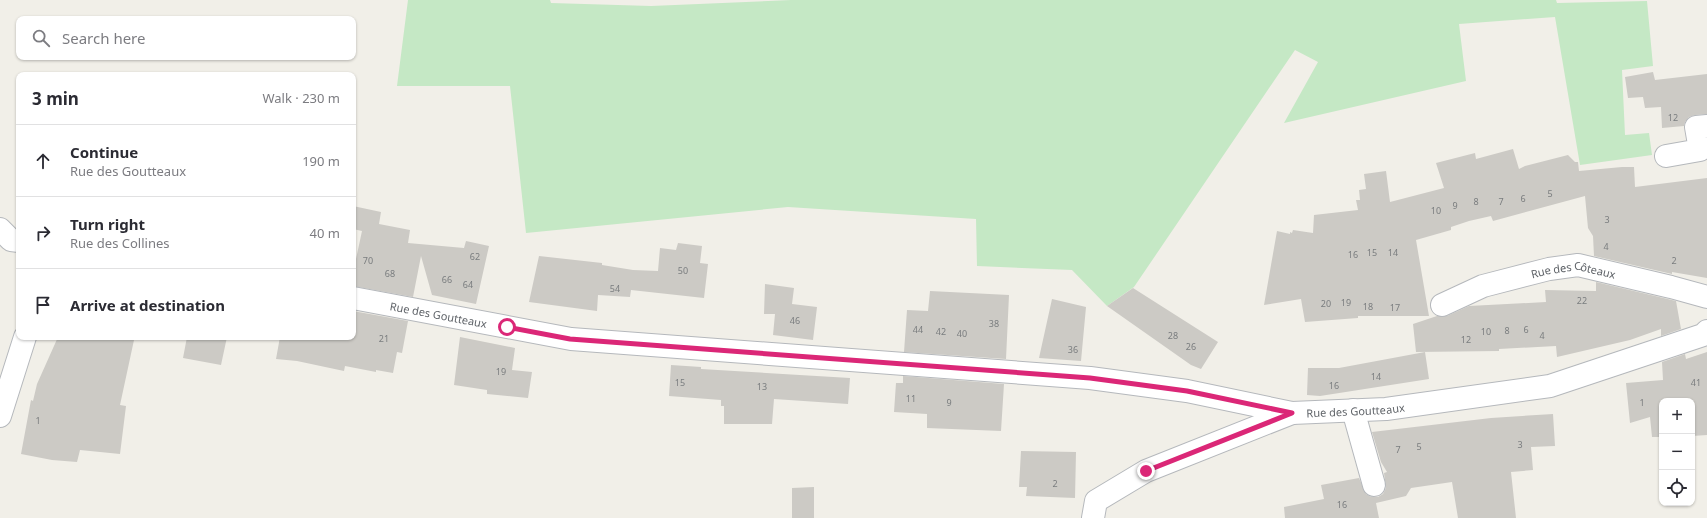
<!DOCTYPE html>
<meta charset="utf-8">
<style>
body{margin:0;font-family:"Noto Sans",sans-serif;background:#f7f7f7;color:#2b2b33}
.controls{position:absolute;right:12px;bottom:12px;display:grid;overflow:hidden;border-radius:8px;box-shadow:0 1px 3px #0004}
.controls button{width:36px;height:36px;display:grid;place-items:center;padding:0;border:0;border-bottom:1px solid #e1e1e2;background:#fff;color:#2b2b33;font:20px sans-serif}
.stop{position:absolute;width:12px;height:12px;margin:-9px;border:3px solid #db2777;border-radius:50%;background:#fff}
.stop.end{background:#db2777;border-color:#fff;box-shadow:0 1px 4px #0008}
.list{margin:0;padding:0;list-style:none}
h2{display:flex;justify-content:space-between;align-items:center;height:52px;margin:0;padding:0 16px;font-size:17px}
h2 small{font-size:13px;font-weight:400;color:#7c7c81}
.list li{display:grid;grid-template-columns:26px 1fr auto;gap:12px;align-items:center;box-sizing:border-box;height:72px;padding:0 16px;border-top:1px solid #e1e1e2}
.list b{display:block;font-size:15px;white-space:nowrap}
.list p{margin:0;font-size:13px;white-space:nowrap;color:#7c7c81}
.list em{font-size:13px;font-style:normal;color:#7c7c81}
.icon{flex:none;width:22px;height:22px;fill:none;stroke:currentColor;stroke-width:2;stroke-linecap:round;stroke-linejoin:round}
.map{position:relative;flex:none;width:1707px;height:518px;overflow:hidden}
.search{position:absolute;background:#fff;box-shadow:0 1px 3px #0004;left:16px;top:16px;width:340px;height:44px;display:flex;align-items:center;gap:10px;box-sizing:border-box;padding:0 14px;border-radius:8px;color:#7c7c81;font-size:15px}
.panel{position:absolute;background:#fff;box-shadow:0 1px 3px #0004;left:16px;top:72px;width:340px;height:268px;border-radius:8px}
.map>svg:first-child{display:block}
.green{fill:#c5e8c5}
.building{fill:#cccac5}
.lines{fill:none;stroke-linecap:round;stroke-linejoin:round}
.minor-casing{stroke:#b5b8bc;stroke-width:24}
.minor{stroke:#fff;stroke-width:22}
.route{stroke:#db2777;stroke-width:5}
.labels{text-anchor:middle;dominant-baseline:central;stroke-width:4;stroke-linejoin:round;paint-order:stroke}
.number-label{font-size:9px;fill:#7a7d7f}
.street-label{font-size:11px;fill:#5f6368;stroke:#fff}
</style>
<div class="map">
<svg width="1707" height="518" viewBox="0 0 1707 518">
<rect width="100%" height="100%" fill="#f1efe8"/>
<path class="green" d="M408 0H550L551 3 651 6 791 0H1556L1557 3 1647 1 1653 66 1622 70 1625 135 1649 133 1652 155 1580 165 1555 17 1459 24 1466 81 1284 123 1318 62 1295 50 1134 287 1107 306 1072 270 977 266 976 219 788 207 526 233 510 86H397Z"/>
<path class="building" d="M1653 72 1655 80 1707 74V114L1695 115 1689 117 1685 122 1684 126 1662 128 1661 107 1645 108 1643 97 1628 98 1625 77Z
M1513 149 1519 169 1525 166 1568 155 1575 162H1578L1579 171 1622 167H1634L1635 187 1707 178V278L1672 272V274L1594 256 1593 236 1588 228 1585 196 1493 221 1491 216 1469 221 1451 227V230L1416 240 1429 316H1358V318L1305 322 1301 299 1264 305 1277 231 1290 234V232L1292 233 1293 230 1313 233 1314 215 1358 210 1356 200H1360L1359 190 1366 189 1364 174 1386 171 1390 202 1444 188 1436 163 1475 153 1476 159Z
M353 206 381 212 379 224 410 230 408 243 464 248 466 241 489 246 476 304 432 295 421 256 413 297 353 286V273L362 231 353 229Z
M678 243 702 246 700 263 708 264 704 298 631 290 630 297 598 295 597 311 529 302 539 256 602 263V265L633 270 658 271 660 248 676 250Z
M1596 282 1676 301 1681 329 1661 336V329L1630 340 1557 357 1556 346 1499 349V351L1416 352 1413 324 1437 316H1447L1469 306 1546 302 1545 290 1596 291Z
M765 284 794 288 792 304 817 307 813 340 773 335 775 314H764Z
M1133 288 1218 342 1201 369 1191 365 1107 306Z
M930 291 1009 295 1006 359 904 352 907 310 928 311Z
M1052 299 1086 307 1081 361 1039 358Z
M353 311 408 321 402 353 397 352 393 373 376 370V372L345 366 344 371 297 361 276 359 280 337H353Z
M58 337H119L134 340 120 405 126 406 120 454 80 450 77 462 52 460 21 454 31 400 33 401 37 384Z
M187 337H227L221 365 183 358Z
M460 337 515 348 512 370 532 372 528 398 487 394V390L454 385Z
M1425 352 1429 379 1320 396 1307 395 1308 368H1339Z
M1707 352V435L1692 436V401H1662V437H1652L1650 417 1630 423 1626 383 1663 380 1662 362 1685 354 1686 359Z
M671 365 701 367V369L850 378 848 404 774 399 772 424H724V406H721V400L669 396Z
M903 376 1004 384 1001 431 927 428V414L894 412 896 383H903Z
M1553 414 1555 446 1531 447 1533 470 1511 472 1516 518H1458L1452 482 1411 488 1406 496 1376 503 1379 518H1285L1284 507 1324 499 1321 485 1359 478 1366 494 1371 497H1378L1383 494 1386 488 1384 473 1387 472 1381 462 1372 432 1491 418Z
M1021 451 1076 452 1075 498 1026 496 1027 487H1019Z
M814 487V518H792V488Z"/>
<g class="lines">
<g class="minor-casing">
<g id="minor">
<path d="M1666 156 1700 150 1696 127 1707 126"/>
<path d="M0 229 11 240 19 241"/>
<path id="s1" d="M353 298 571 339 1090 378 1187 391 1292 413 1386 409 1550 386 1703 335 1707 331"/>
<path id="s2" d="M1442 305 1483 286 1549 269 1578 265 1671 287 1707 297"/>
<path d="M1353 410 1374 485"/>
<path d="M0 416 25 337"/>
<path d="M1093 518 1096 501 1146 471 1292 413"/>
</g>
</g>
<use href="#minor" class="minor"/>
</g>
<g class="lines">
<path class="route" d="M507 327 570 339 1090 378 1187 391 1292 413 1146 471"/>
</g>
<g class="labels">
<g class="number-label">
<text x="1673" y="117">12</text>
<text x="1550" y="193">5</text>
<text x="1523" y="198">6</text>
<text x="1476" y="201">8</text>
<text x="1501" y="201">7</text>
<text x="1455" y="205">9</text>
<text x="1436" y="210">10</text>
<text x="1607" y="219">3</text>
<text x="1606" y="246">4</text>
<text x="1372" y="252">15</text>
<text x="1393" y="252">14</text>
<text x="1353" y="254">16</text>
<text x="475" y="256">62</text>
<text x="368" y="260">70</text>
<text x="1674" y="260">2</text>
<text x="683" y="270">50</text>
<text x="390" y="273">68</text>
<text x="447" y="279">66</text>
<text x="468" y="284">64</text>
<text x="615" y="288">54</text>
<text x="1582" y="300">22</text>
<text x="1346" y="302">19</text>
<text x="1326" y="303">20</text>
<text x="1368" y="306">18</text>
<text x="1395" y="307">17</text>
<text x="795" y="320">46</text>
<text x="994" y="323">38</text>
<text x="918" y="329">44</text>
<text x="1526" y="329">6</text>
<text x="1507" y="330">8</text>
<text x="941" y="331">42</text>
<text x="1486" y="331">10</text>
<text x="962" y="333">40</text>
<text x="1173" y="335">28</text>
<text x="1542" y="335">4</text>
<text x="384" y="338">21</text>
<text x="1466" y="339">12</text>
<text x="1191" y="346">26</text>
<text x="1073" y="349">36</text>
<text x="501" y="371">19</text>
<text x="1376" y="376">14</text>
<text x="680" y="382">15</text>
<text x="1696" y="382">41</text>
<text x="1334" y="385">16</text>
<text x="762" y="386">13</text>
<text x="911" y="398">11</text>
<text x="949" y="402">9</text>
<text x="1642" y="402">1</text>
<text x="38" y="420">1</text>
<text x="1520" y="444">3</text>
<text x="1419" y="446">5</text>
<text x="1398" y="449">7</text>
<text x="1055" y="483">2</text>
<text x="1342" y="504">16</text>
</g>
<g class="street-label">
<text stroke="none"><textPath href="#s2" startOffset="138">Rue des Côteaux</textPath></text>
<text stroke="none"><textPath href="#s1" startOffset="87">Rue des Goutteaux</textPath></text>
<text stroke="none"><textPath href="#s1" startOffset="1011">Rue des Goutteaux</textPath></text>
</g>
</g>
</svg>
<div class="controls">
<button>+</button>
<button>−</button>
<button><svg class="icon" aria-label="locate" viewBox="0 0 24 24"><circle cx="12" cy="12" r="6"/><path d="M12 2v4M12 18v4M2 12h4M18 12h4"/></svg></button>
</div>
<div class="stop" style="left:507px;top:327px"></div>
<div class="stop end" style="left:1146px;top:471px"></div>
<div class="search"><svg class="icon" aria-label="search" viewBox="0 0 24 24"><circle cx="10" cy="10" r="6"/><path d="M15 15l6 6"/></svg>Search here</div>
<section class="panel">
<h2>3 min<small>Walk · 230 m</small></h2>
<ul class="list">
<li><svg class="icon" aria-label="ahead" viewBox="0 0 24 24"><path d="M12 20V5M6 11l6-6 6 6"/></svg><div><b>Continue</b><p>Rue des Goutteaux</p></div><em>190 m</em></li>
<li><svg class="icon" aria-label="right" viewBox="0 0 24 24"><path d="M7 20v-9h11M14 6l5 5-5 5"/></svg><div><b>Turn right</b><p>Rue des Collines</p></div><em>40 m</em></li>
<li><svg class="icon" aria-label="arrive" viewBox="0 0 24 24"><path d="M6 21V4h12l-3 4 3 4H6"/></svg><div><b>Arrive at destination</b></div></li>
</ul>
</section>
</div>
